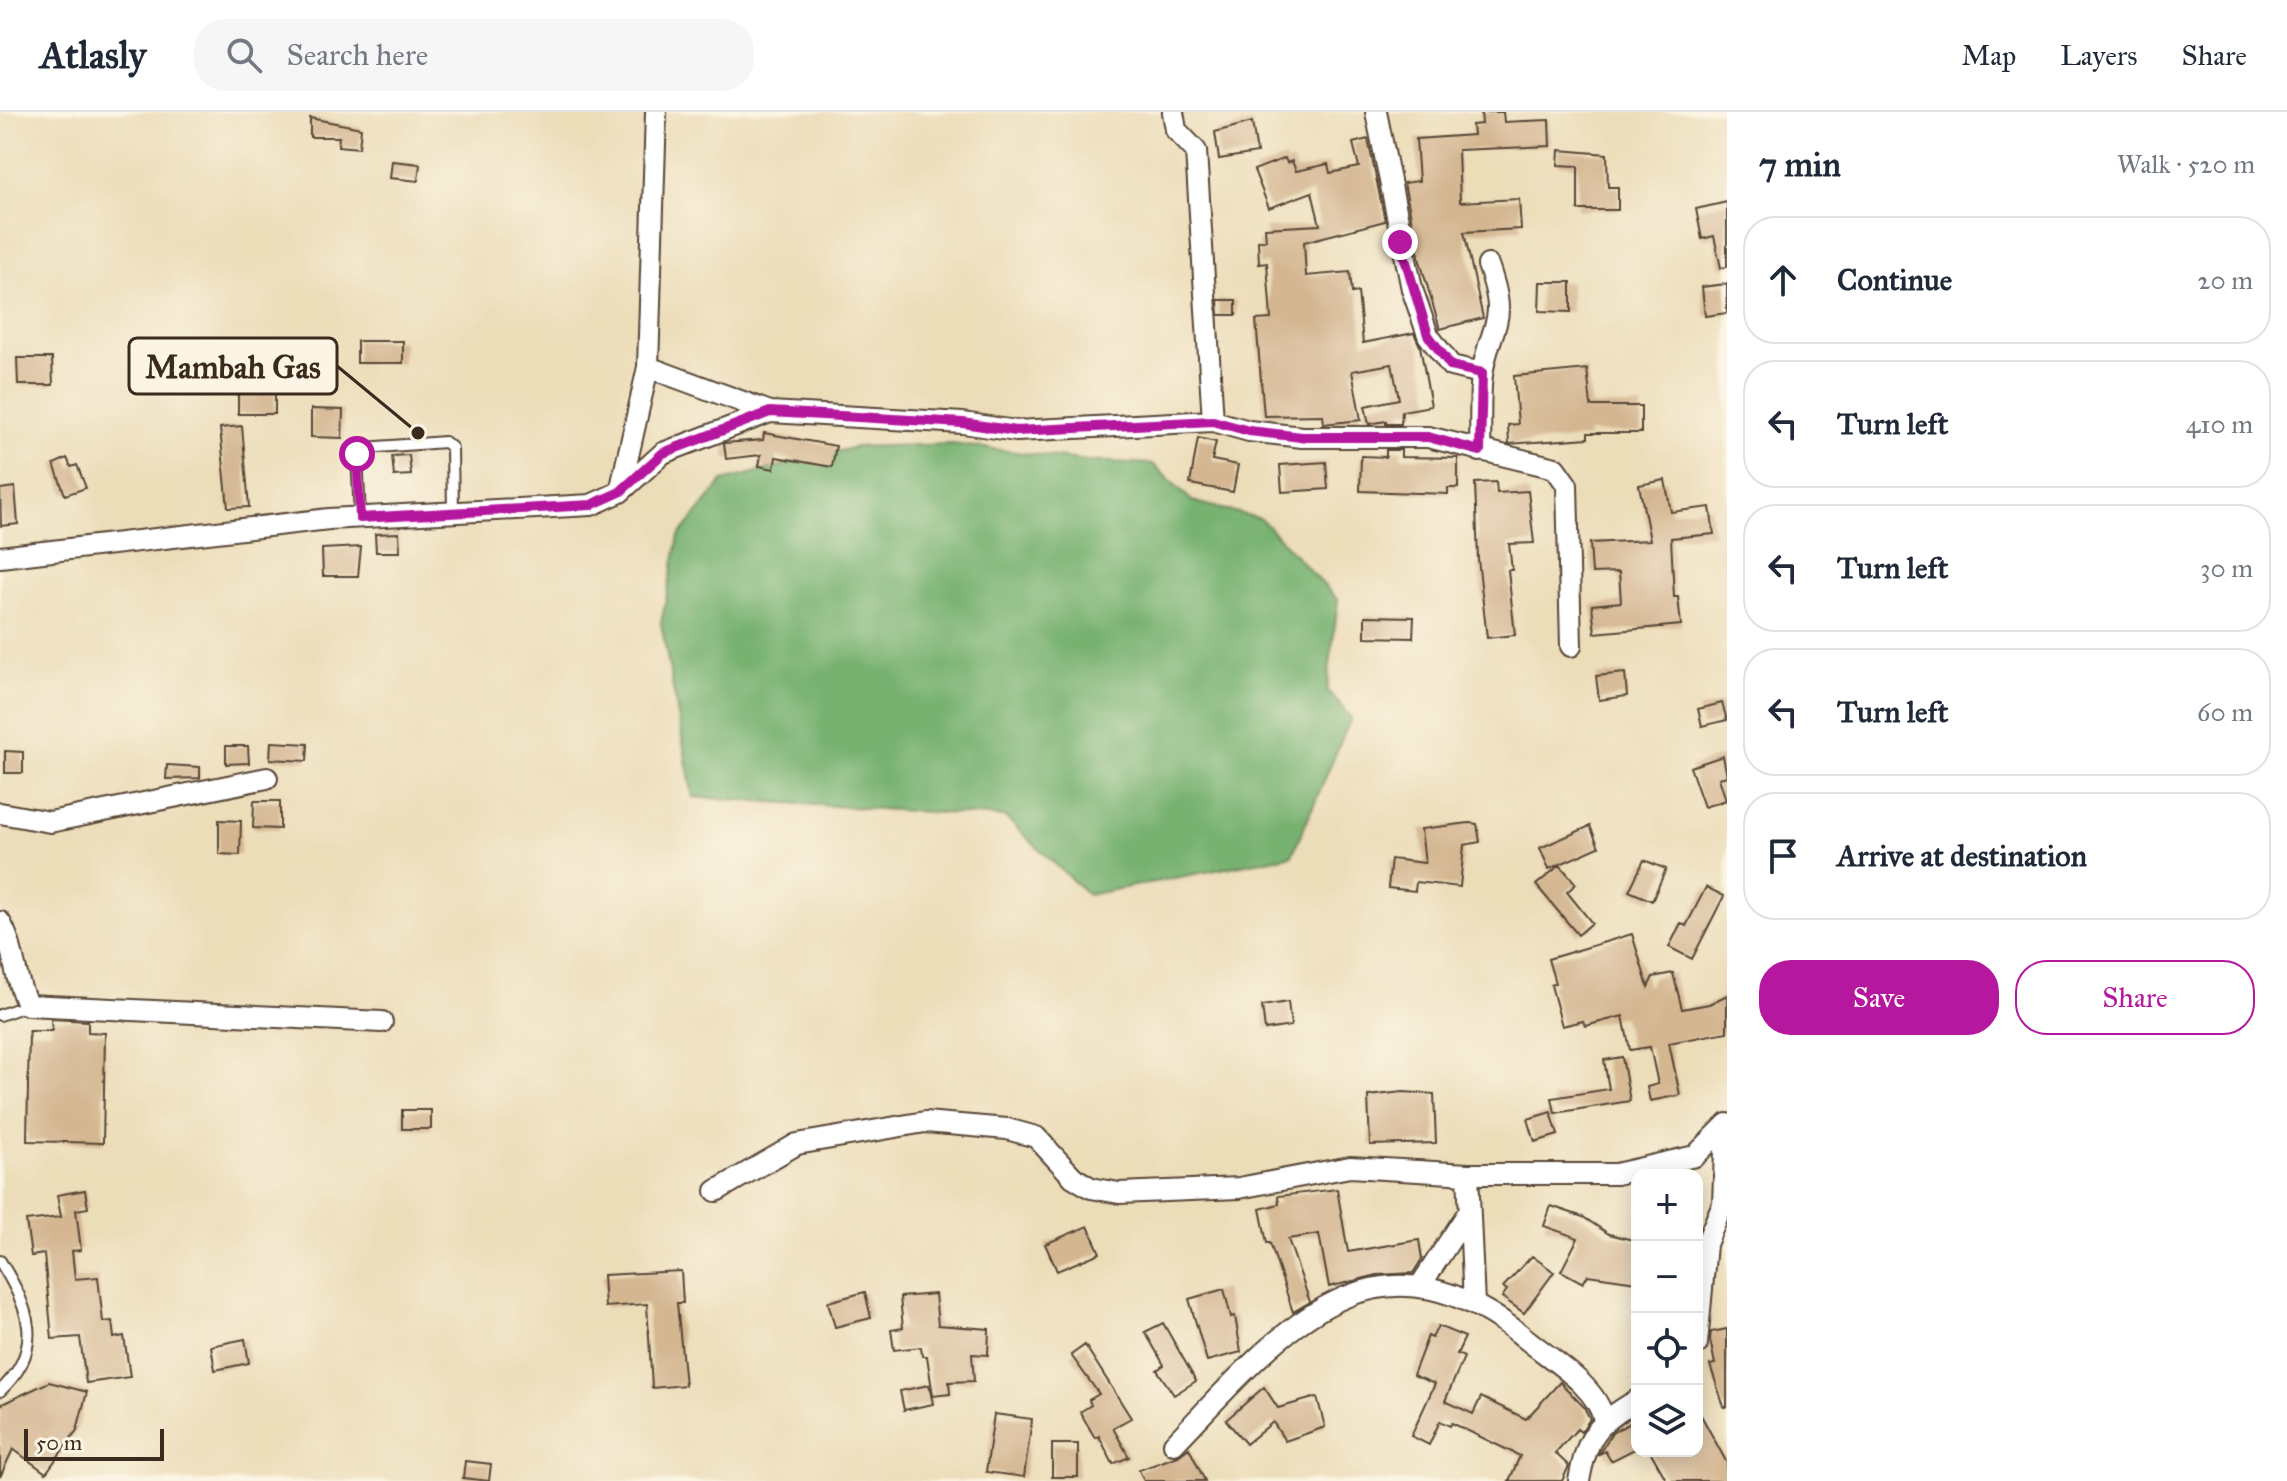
<!DOCTYPE html>
<meta charset="utf-8">
<style>
body{margin:0;font-family:"IM FELL Great Primer",serif;background:#f6f6f7;color:#1f2937}
.controls{position:absolute;right:24px;bottom:24px;display:grid;overflow:hidden;border-radius:16px;box-shadow:0 4px 20px #0003}
.controls button{width:72px;height:72px;display:grid;place-items:center;padding:0;border:0;border-bottom:2px solid #e0e1e3;background:#fff;color:#1f2937;font:40px sans-serif}
.scale{position:absolute;left:24px;bottom:20px;width:140px;box-sizing:border-box;padding-left:8px;border:4px solid #3b2a1e;border-top:0;font-size:22px;line-height:28px;white-space:nowrap;color:#3b2a1e;-webkit-text-stroke:6px #fcf5e5;paint-order:stroke}
.stop{position:absolute;width:24px;height:24px;margin:-18px;border:6px solid #b5179e;border-radius:50%;background:#fff}
.stop.end{background:#b5179e;border-color:#fff;box-shadow:0 2px 8px #0008}
.list{margin:0;padding:0;list-style:none}
h2{display:flex;justify-content:space-between;align-items:center;height:104px;margin:0;padding:0 32px;font-size:34px}
h2 small{font-size:26px;font-weight:400;color:#747a83}
.list li{display:grid;grid-template-columns:52px 1fr auto;gap:24px;align-items:center;box-sizing:border-box;height:128px;margin:0 16px 16px;padding:0 16px;border:2px solid #e0e1e3;border-radius:32px}
.list b{display:block;font-size:30px;white-space:nowrap}
.list em{font-size:26px;font-style:normal;color:#747a83}
.actions{display:flex;gap:16px;padding:24px 32px}
.actions a{flex:1;padding:18px 0;border:2px solid #b5179e;border-radius:32px;text-align:center;font-size:28px;color:#b5179e}
.actions .main{background:#b5179e;color:#fff}
.icon{flex:none;width:44px;height:44px;fill:none;stroke:currentColor;stroke-width:2;stroke-linecap:round;stroke-linejoin:round}
.map{position:relative;flex:none;width:1727px;height:1369px;overflow:hidden}
header{display:flex;align-items:center;gap:48px;box-sizing:border-box;height:112px;padding:0 40px;background:#fff;border-bottom:2px solid #e0e1e3}
header strong{font-size:38px}
nav{display:flex;gap:44px;margin-inline-start:auto;font-size:28px}
.search{width:560px;height:72px;background:#f6f6f7;display:flex;align-items:center;gap:20px;box-sizing:border-box;padding:0 28px;border-radius:32px;color:#747a83;font-size:30px}
main{display:flex}
aside{flex:1;background:#fff}
.map>svg:first-child{display:block}
.forest{fill:#78b271;stroke:#5a6e48;stroke-width:2}
.building{fill:#d4b691}
.lines{fill:none;stroke-linecap:round;stroke-linejoin:round}
.lane-casing{stroke:#564535;stroke-width:14}
.street-casing{stroke:#564535;stroke-width:24}
.lane{stroke:#fff;stroke-width:10}
.street{stroke:#fff;stroke-width:20}
.route{stroke:#b5179e;stroke-width:10}
.leader{fill:none;stroke:#3b2a1e;stroke-width:3}
.callout-dot{fill:#3b2a1e;stroke:#fcf5e5;stroke-width:3}
.callout{fill:#fcf5e5;stroke:#3b2a1e;stroke-width:3}
.callout-label{font-size:32px;text-anchor:middle;font-weight:bold;fill:#3b2a1e}
</style>
<header>
<strong>Atlasly</strong>
<div class="search"><svg class="icon" aria-label="search" viewBox="0 0 24 24"><circle cx="10" cy="10" r="6"/><path d="M15 15l6 6"/></svg>Search here</div>
<nav><a>Map</a><a>Layers</a><a>Share</a></nav>
</header>
<main>
<div class="map">
<svg width="1727" height="1369" viewBox="0 0 1727 1369">
<rect width="100%" height="100%" fill="#fcf5e5"/>
<filter id="ink" filterUnits="userSpaceOnUse"><feTurbulence type="fractalNoise" baseFrequency=".0125" numOctaves="2"/><feDisplacementMap in="SourceGraphic" scale="16" xChannelSelector="R" yChannelSelector="G"/><feConvolveMatrix kernelMatrix="1 2 1 2 8 2 1 2 1" color-interpolation-filters="sRGB"/></filter>
<filter id="wash" filterUnits="userSpaceOnUse"><feTurbulence type="fractalNoise" baseFrequency=".006" numOctaves="4" result="noise"/><feDisplacementMap in="SourceGraphic" scale="32" xChannelSelector="R" yChannelSelector="G"/><feGaussianBlur stdDeviation="1.8" result="paint"/><feColorMatrix in="noise" values="0 0 0 0 0 0 0 0 0 0 0 0 0 0 0 0 0 1.4 0 .05"/><feComposite in="paint" operator="in"/></filter>
<g filter="url(#wash)">
<rect width="100%" height="100%" fill="#ecddb9"/>
<path class="forest" d="M952 332 1087 349 1153 352 1192 389 1261 407 1338 488 1327 578 1351 606 1292 743 1088 783 1005 705 693 685 661 511 679 424 723 369 855 335Z"/>
<g id="blocks">
<path class="building" d="M1481 0H1503L1504 10 1549 8 1550 34 1458 38 1460 90 1519 87 1521 117 1464 120 1483 206 1440 217 1420 149 1404 71 1419 69 1416 27 1473 23 1472 13 1482 12Z
M310 6 361 16 359 36 338 34 339 25H310Z
M1252 10 1257 41 1219 47 1215 20Z
M1368 27 1385 109 1304 130 1306 164 1350 160 1352 181 1358 180 1363 231 1414 221 1420 234 1431 294 1402 299 1401 312H1386V309L1369 312 1365 294 1399 287 1392 252 1352 259 1361 308 1324 312 1323 303 1264 304 1256 208 1271 207 1267 151 1259 152 1258 129 1266 128 1265 116 1320 113 1312 80 1269 96 1254 58 1285 46 1287 51 1292 49 1296 59 1328 52 1330 61 1359 55 1353 31Z
M1559 38 1607 42 1608 75H1618V98H1578V54L1558 53Z
M392 49 420 52 418 69 390 66Z
M1727 90V155L1721 156 1714 124 1702 127 1696 97Z
M1540 170H1571V200L1539 199Z
M1727 172V201L1705 204 1702 175Z
M1218 188H1236V203H1219Z
M357 229H403V251H357Z
M17 246H52L53 273H18Z
M1587 257 1591 294H1641V321H1588V326L1509 332 1508 313 1518 312 1514 264Z
M238 281H275V302H238Z
M311 297 343 298 342 326 311 325Z
M242 314 249 395 228 396 220 316Z
M764 321 836 334 832 355 776 345 774 357 759 354 761 343 726 347 724 331 763 328Z
M1198 326 1216 330 1212 348 1238 353 1233 380 1190 372Z
M1386 338H1401V345L1458 346V376H1448V382L1360 379 1361 344 1386 345Z
M409 343 411 363 394 364 392 344Z
M67 346 71 355 77 353 86 376 65 383 54 352Z
M1326 350 1328 377 1282 380 1280 353Z
M1665 368 1671 400 1710 395 1714 422 1671 426 1674 485H1678L1681 513 1595 521 1592 493 1621 490 1619 460 1592 461 1590 431 1650 428 1639 373Z
M1496 370 1497 381 1528 379 1534 431 1509 432 1512 458H1508L1515 523 1487 526 1478 447 1475 371Z
M15 375 18 412 1 414 0 377Z
M399 421 400 440H376L375 422Z
M361 435 358 464H323L322 437Z
M1365 504 1414 505 1413 526 1365 525Z
M1625 561 1627 584 1599 588 1596 564Z
M1722 591 1727 608 1702 614 1698 597Z
M271 630 308 632 307 649 270 647Z
M226 634H248L249 651 226 652Z
M5 639 23 640V661H5Z
M1723 644 1727 664 1719 666 1726 688 1704 695 1690 655Z
M167 653 200 655V666L166 667Z
M254 689H280V717L253 716Z
M219 708 241 709 240 743 219 742Z
M1469 711 1477 712 1480 730 1464 733 1460 775 1416 770 1415 779 1388 776 1391 747 1425 751 1421 717Z
M1590 714 1599 735 1549 757 1540 736Z
M1644 748 1666 757 1652 789 1629 779Z
M1560 753 1576 772 1567 780 1592 811 1578 823 1536 773Z
M1706 775 1724 784 1692 847 1669 835 1681 811 1686 814Z
M1632 822 1648 875 1653 865 1673 861 1682 897 1709 892 1727 883V920L1669 931 1680 983 1650 989 1647 975 1658 972 1650 935 1630 938 1623 904 1585 914 1583 909 1562 914 1551 873 1555 871 1548 847Z
M1288 890 1291 914 1265 918 1262 894Z
M51 907 88 909V920L105 921 103 1031 27 1029 29 919H52Z
M1622 945 1630 989 1555 1001 1552 986 1609 977 1604 948Z
M1403 980 1434 982 1436 1031 1370 1033 1368 984Z
M402 998H431V1017H402Z
M1551 1000 1558 1023 1535 1030 1528 1007Z
M1337 1077 1348 1140 1419 1128 1422 1147 1413 1161 1377 1163 1329 1175 1319 1122 1288 1127 1310 1190 1293 1200 1270 1131H1267L1260 1097 1279 1092 1278 1084Z
M85 1078 88 1096 76 1098 81 1138 72 1139 75 1167 98 1165 103 1210 112 1209 114 1226 124 1224 130 1265 86 1271 80 1225 52 1227 44 1142 31 1144 26 1109 61 1105 57 1083Z
M1551 1094 1583 1105 1609 1122 1637 1129V1170L1588 1163 1583 1171 1561 1159 1578 1126 1544 1114Z
M1088 1114 1100 1141 1057 1159 1045 1132Z
M1532 1144 1554 1160 1524 1201 1502 1185 1507 1178 1503 1175Z
M681 1159 683 1191H677L685 1273 652 1276 647 1192 605 1195 603 1163Z
M1224 1177 1231 1205 1235 1204 1241 1240 1207 1249 1189 1187Z
M865 1180 871 1206 835 1215 828 1190Z
M935 1182 938 1213 989 1217 988 1243 972 1242 974 1269 949 1270 950 1282 933 1284 927 1244H922L921 1235 894 1238 891 1218 903 1216 900 1185Z
M1163 1211 1196 1269 1174 1283 1157 1258 1164 1253 1145 1220Z
M1438 1214 1465 1225 1457 1242 1464 1245 1445 1289 1473 1302 1481 1285 1526 1307 1560 1270 1584 1295 1590 1307 1581 1320 1577 1317 1555 1341 1569 1354 1562 1369H1509L1520 1344 1452 1311 1450 1314 1440 1309 1429 1333 1411 1324 1435 1272 1413 1263 1428 1224 1432 1226Z
M1727 1217V1295H1724L1710 1253 1715 1252 1710 1228 1711 1220Z
M245 1227 249 1251 215 1258 211 1234Z
M1085 1233 1131 1306 1113 1316 1129 1345 1113 1352 1099 1324 1095 1326 1080 1300 1091 1293 1089 1288 1099 1282 1071 1243Z
M49 1270 87 1280 77 1318 46 1361 13 1337 0 1365V1293Z
M929 1273 933 1292 904 1298 900 1279Z
M1264 1275 1278 1296 1317 1285 1325 1315 1285 1329 1273 1310 1246 1332 1226 1308Z
M1697 1296 1727 1351V1369H1667L1650 1339H1697Z
M994 1302 1032 1307 1024 1365 986 1360Z
M1637 1307V1336L1611 1349 1605 1339 1599 1342 1612 1321Z
M1052 1332H1078V1365H1052Z
M1189 1336 1205 1369H1144L1139 1358 1178 1344Z
M465 1349 491 1352 489 1369 463 1366Z"/>
</g>
</g>
<g filter="url(#ink)">
<use href="#blocks" fill-opacity="0" stroke="#564535" stroke-width="2"/>
<g class="lines">
<g class="lane-casing">
<path id="lane" d="M360 406 357 342 364 336 445 330 452 336 453 400
M0 903 28 893
M0 1149C29 1196 46 1236 0 1279"/>
</g>
<g class="street-casing">
<path id="street" d="M1173 0 1176 18 1196 39 1213 309
M1376 0 1412 177 1428 223 1451 254 1482 261
M648 255 770 300
M1480 339C1481 314 1479 287 1482 263 1490 209 1510 214 1488 153
M620 380 648 255 656 0
M0 445 329 407 591 393 620 380 663 341 770 300 963 311 1016 319 1213 309 1249 319 1302 325H1428L1555 356 1567 373 1571 534
M0 701 50 710 267 666
M0 810C16 837 13 867 28 893L382 910
M1468 1062 1474 1192
M716 1079 797 1032 925 1010 1007 1017 1036 1025 1073 1065 1091 1076 1119 1081 1239 1076 1350 1055 1468 1062H1616L1695 1044 1727 1012
M1420 1174 1468 1101
M1697 1232 1706 1132 1723 1091 1726 1013
M1174 1332C1282 1219 1374 1101 1530 1230 1555 1250 1597 1275 1604 1308
M1579 1369C1587 1323 1597 1312 1637 1288"/>
</g>
<use href="#lane" class="lane"/>
<use href="#street" class="street"/>
</g>
</g>
<g class="lines" filter="url(#ink)">
<path class="route" d="M357 342 360 406 591 393 620 380 663 341 770 300 963 311 1016 319 1213 309 1249 319 1302 325H1428L1480 339 1482 261 1451 254 1428 223 1400 130"/>
</g>
<path class="leader" d="M418 321L337 254"/>
<circle class="callout-dot" cx="418" cy="321" r="8"/>
<rect class="callout" x="129" y="226" width="208" height="56" rx="8"/>
<g class="callout-label">
<text x="233" y="266">Mambah Gas</text>
</g>
</svg>
<div class="controls">
<button>+</button>
<button>−</button>
<button><svg class="icon" aria-label="locate" viewBox="0 0 24 24"><circle cx="12" cy="12" r="6"/><path d="M12 2v4M12 18v4M2 12h4M18 12h4"/></svg></button>
<button><svg class="icon" aria-label="layers" viewBox="0 0 24 24"><path d="M12 4l9 5-9 5-9-5zM3 14l9 5 9-5"/></svg></button>
</div>
<div class="scale">50 m</div>
<div class="stop" style="left:357px;top:342px"></div>
<div class="stop end" style="left:1400px;top:130px"></div>
</div>
<aside>
<h2>7 min<small>Walk · 520 m</small></h2>
<ul class="list">
<li><svg class="icon" aria-label="ahead" viewBox="0 0 24 24"><path d="M12 20V5M6 11l6-6 6 6"/></svg><div><b>Continue</b></div><em>20 m</em></li>
<li><svg class="icon" aria-label="left" viewBox="0 0 24 24"><path d="M17 20v-9H6M10 6l-5 5 5 5"/></svg><div><b>Turn left</b></div><em>410 m</em></li>
<li><svg class="icon" aria-label="left" viewBox="0 0 24 24"><path d="M17 20v-9H6M10 6l-5 5 5 5"/></svg><div><b>Turn left</b></div><em>30 m</em></li>
<li><svg class="icon" aria-label="left" viewBox="0 0 24 24"><path d="M17 20v-9H6M10 6l-5 5 5 5"/></svg><div><b>Turn left</b></div><em>60 m</em></li>
<li><svg class="icon" aria-label="arrive" viewBox="0 0 24 24"><path d="M6 21V4h12l-3 4 3 4H6"/></svg><div><b>Arrive at destination</b></div></li>
</ul>
<div class="actions"><a class="main">Save</a><a>Share</a></div>
</aside>
</main>
